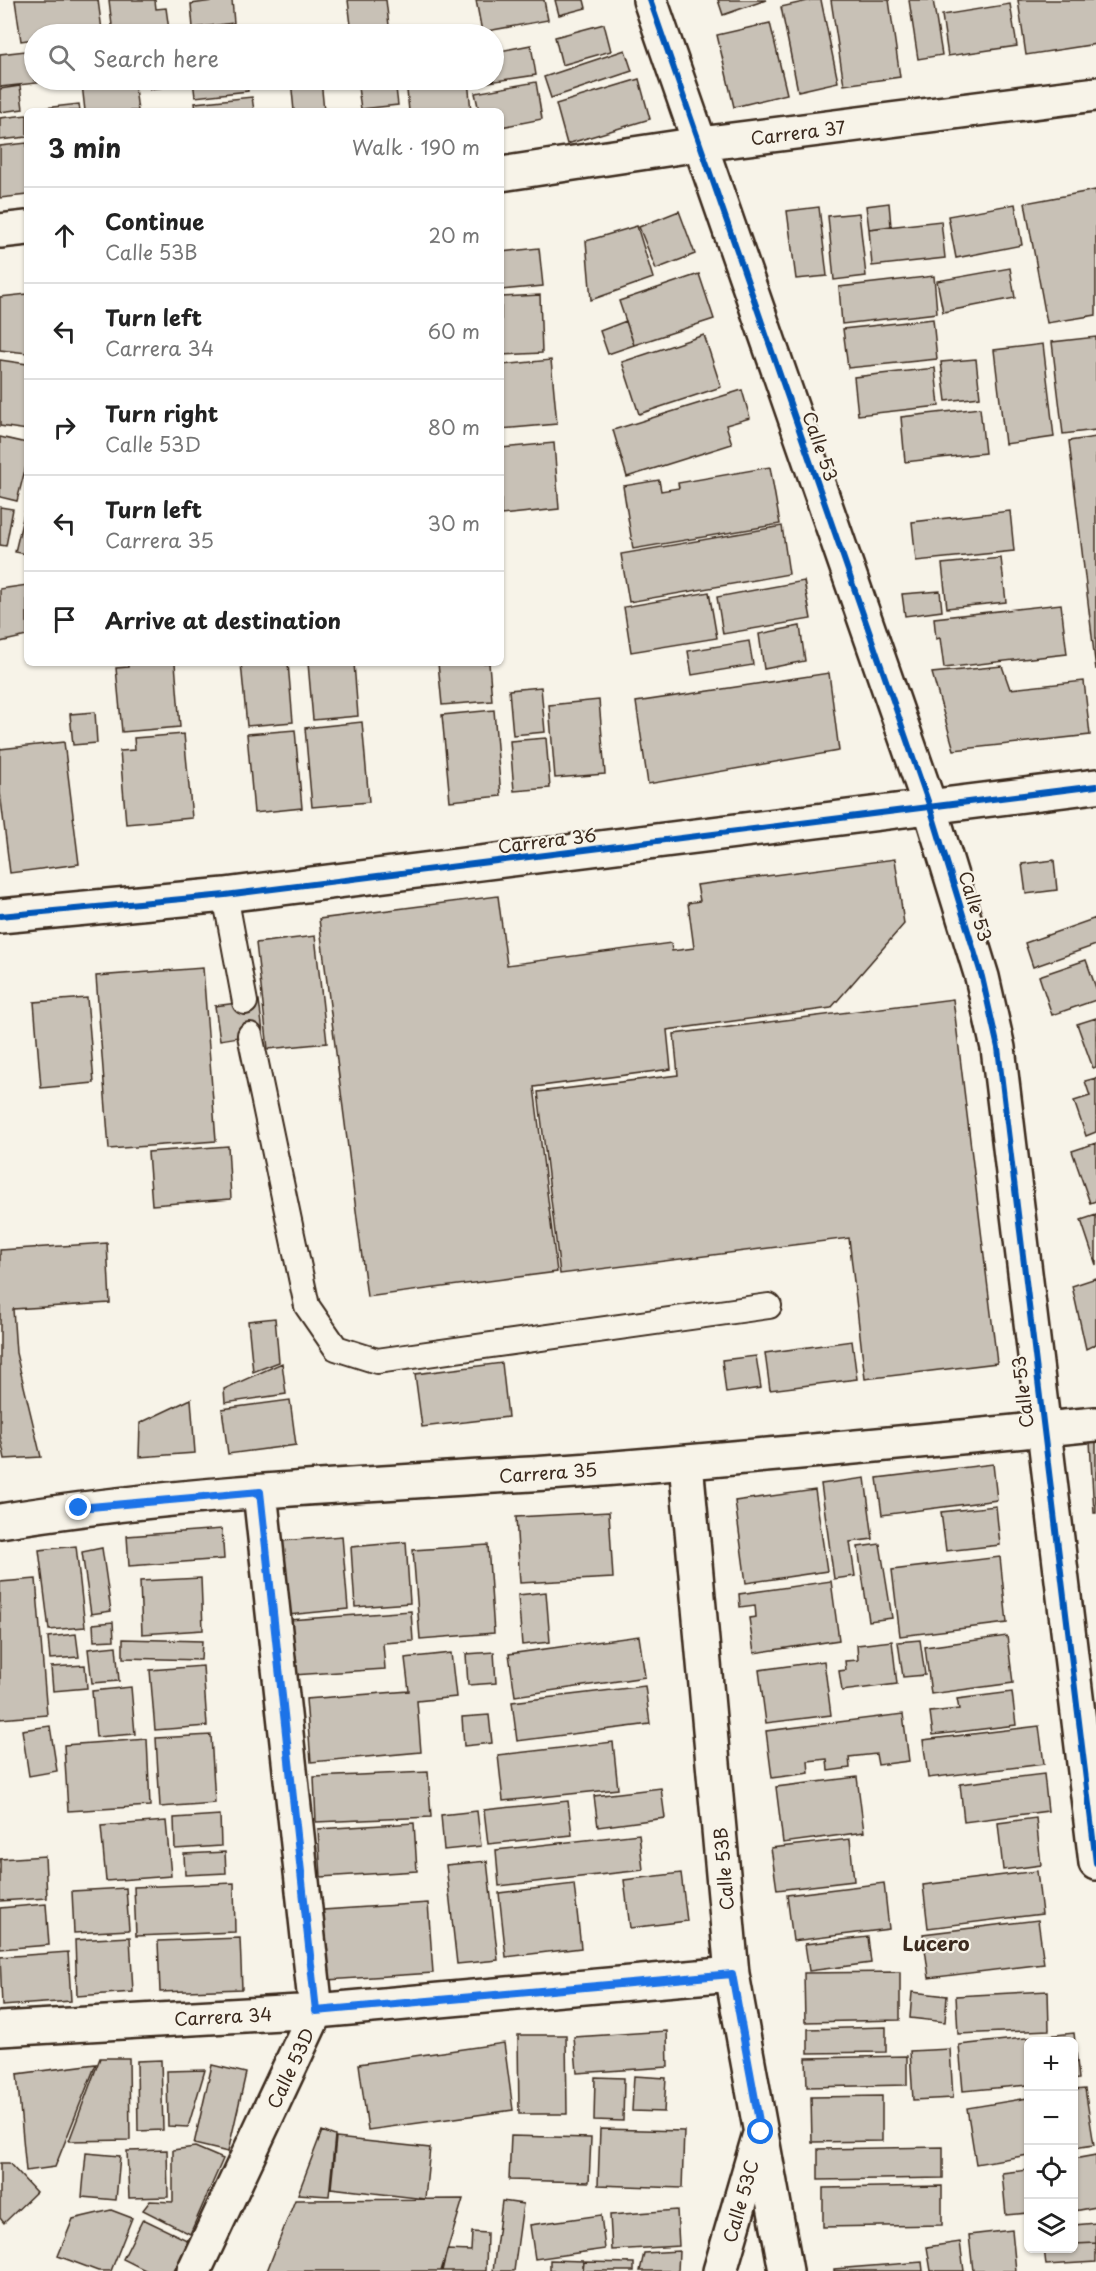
<!DOCTYPE html>
<meta charset="utf-8">
<style>
body{margin:0;font-family:"Playpen Sans",sans-serif;background:#f6f6f6;color:#222}
.controls{position:absolute;right:18px;bottom:18px;display:grid;overflow:hidden;border-radius:9px;box-shadow:0 2px 4px #0004}
.controls button{width:54px;height:54px;display:grid;place-items:center;padding:0;border:0;border-bottom:2px solid #e0e0e0;background:#fff;color:#222;font:30px sans-serif}
.stop{position:absolute;width:18px;height:18px;margin:-14px;border:4px solid #1a73e8;border-radius:50%;background:#fff}
.stop.end{background:#1a73e8;border-color:#fff;box-shadow:0 2px 6px #0008}
.list{margin:0;padding:0;list-style:none}
h2{display:flex;justify-content:space-between;align-items:center;height:78px;margin:0;padding:0 24px;font-size:26px}
h2 small{font-size:20px;font-weight:400;color:#767676}
.list li{display:grid;grid-template-columns:39px 1fr auto;gap:18px;align-items:center;box-sizing:border-box;height:96px;padding:0 24px;border-top:2px solid #e0e0e0}
.list b{display:block;font-size:22px;white-space:nowrap}
.list p{margin:0;font-size:20px;white-space:nowrap;color:#767676}
.list em{font-size:20px;font-style:normal;color:#767676}
.icon{flex:none;width:33px;height:33px;fill:none;stroke:currentColor;stroke-width:2;stroke-linecap:round;stroke-linejoin:round}
.map{position:relative;flex:none;width:1096px;height:2271px;overflow:hidden}
.search{position:absolute;background:#fff;box-shadow:0 2px 4px #0004;left:24px;top:24px;width:480px;height:66px;display:flex;align-items:center;gap:15px;box-sizing:border-box;padding:0 21px;border-radius:33px;color:#767676;font-size:22px}
.panel{position:absolute;background:#fff;box-shadow:0 2px 4px #0004;left:24px;top:108px;width:480px;height:558px;border-radius:9px}
.map>svg:first-child{display:block}
.building{fill:#c8c1b6;stroke:#3b2a1e;stroke-width:1.5}
.lines{fill:none;stroke-linecap:round;stroke-linejoin:round}
.lane-casing{stroke:#3b2a1e;stroke-width:28}
.street-casing{stroke:#3b2a1e;stroke-width:38}
.lane{stroke:#f7f3e8;stroke-width:24}
.street{stroke:#f7f3e8;stroke-width:33}
.cycleway-casing{stroke:#f7f3e8;stroke-width:10}
.cycleway{stroke:#0057b8;stroke-width:6}
.route{stroke:#1a73e8;stroke-width:8}
.labels{text-anchor:middle;dominant-baseline:central;stroke-width:4.5;stroke-linejoin:round;paint-order:stroke}
.street-label{font-size:18px;fill:#3b2a1e;stroke:#f7f3e8}
.neighbourhood-label{font-size:20px;font-weight:bold;fill:#3b2a1e;stroke:#f7f3e8}
</style>
<div class="map">
<svg width="1096" height="2271" viewBox="0 0 1096 2271">
<rect width="100%" height="100%" fill="#f7f3e8"/>
<filter id="ink" filterUnits="userSpaceOnUse"><feTurbulence type="fractalNoise" baseFrequency=".0167" numOctaves="2"/><feDisplacementMap in="SourceGraphic" scale="12" xChannelSelector="R" yChannelSelector="G"/><feConvolveMatrix kernelMatrix="1 2 1 2 8 2 1 2 1" color-interpolation-filters="sRGB"/></filter>
<g filter="url(#ink)">
<path class="building" d="M15 0H98L102 30 71 34H34V39L21 41Z
M109 0H155L156 9 166 8 169 30 113 34Z
M219 0H232L234 23 193 28 191 4Z
M348 0H386L390 34H352Z
M476 0H544L548 20 482 32Z
M555 0H584L586 8 559 15Z
M718 0H766L723 15Z
M812 0H821L838 82 798 91 781 7Z
M831 0H889L900 77 844 85Z
M909 0H933L942 55 918 59Z
M1018 0H1096V44L1026 55Z
M1010 4 1017 46 948 56 942 15Z
M770 23 787 94 734 107 717 35Z
M604 24 611 51 562 65 555 37Z
M240 29V34H194Z
M531 45 536 75 476 84 475 80H494V52Z
M34 50V80H64L0 87V54Z
M625 50 632 71 551 98 544 77Z
M639 79 650 119 567 144 556 104Z
M134 80 138 111H85L82 84Z
M149 80H180L181 85 150 89Z
M193 80H247L248 91 195 97Z
M291 80H321L324 111H294Z
M357 80H395L398 105 361 109Z
M406 80H468L471 111H409Z
M536 82 542 119 501 127V111H479L475 93Z
M20 86 23 109 0 112V89Z
M252 97 254 111H196L195 103Z
M79 104 80 111H35V109Z
M27 115V137L0 140V118Z
M27 143V195L0 198V146Z
M1096 190V315L1047 323 1025 203Z
M889 203 891 226 869 229 866 206Z
M1015 204 1022 245 956 258 948 216Z
M819 207 827 276 796 279 787 211Z
M679 211 695 254 656 269 639 227Z
M859 213 866 276 834 280 828 216Z
M941 221 945 258 872 266 869 229Z
M637 226 653 278 591 300 586 241Z
M539 248 543 286 501 290V252Z
M1010 268 1015 298 943 312 937 281Z
M699 274 714 319 634 345 619 301Z
M934 276 937 313 842 324 839 287Z
M27 294V353L0 350V297Z
M540 295 542 353 501 355V297Z
M933 319 937 359 848 368 843 329Z
M626 321 634 345 608 354 600 331Z
M704 335 721 387 639 414 622 362Z
M1096 337V430L1063 434 1052 342Z
M1043 344 1054 437 1005 444 994 350Z
M976 359 980 397 946 401 941 362Z
M0 360 27 364V430L0 426Z
M551 360 557 424 501 429V365Z
M935 368 939 406 858 415 854 377Z
M742 390 750 418 726 425 732 444 627 477 613 430Z
M980 408 985 453 905 462 901 417Z
M0 437 27 443V462L17 501 0 497Z
M1096 437V670L1069 441Z
M554 443 559 509 501 515V448Z
M770 467 780 524 633 549 623 486 659 480 661 491 679 488 678 483Z
M27 501V554L15 552Z
M0 507 13 509 6 546 0 545Z
M1010 511 1014 551 916 561 912 522Z
M782 526 789 574 629 602 621 554Z
M1001 558 1006 602 947 608 942 564Z
M804 581 811 619 723 634 717 597Z
M27 585V636L0 642V589Z
M940 591 942 611 905 616 902 594Z
M709 592 717 638 631 652 624 607Z
M1061 604 1067 654 944 668 940 638 936 639 934 618Z
M800 626 805 661 764 669 759 634Z
M749 641 753 665 692 675 688 651Z
M128 663H175L180 727 122 732 116 668 128 667Z
M241 663H288L293 722 247 726Z
M308 663H354L358 716 313 720Z
M438 663H489L492 701 442 705Z
M1002 666 1010 689 1084 681 1090 735 954 750 932 673Z
M829 673 839 751 648 784 636 702Z
M541 687 545 732 513 735 509 690Z
M599 700 605 774 555 778 549 705Z
M494 710 501 796 450 801 442 715Z
M95 712 97 743 73 745 70 714Z
M362 722 369 802 312 807 305 728Z
M295 730 302 808 254 813 247 734Z
M184 734 192 818 126 824 120 751 135 750 134 738Z
M546 738 550 788 514 791 510 741Z
M64 742 79 864 10 873 0 792V749Z
M895 859 904 924 831 1008 667 1030 671 1069 534 1087 557 1272 367 1297 319 919 498 896 507 965 671 943 672 951 694 948 688 903 700 901 697 885Z
M1054 860 1057 890 1026 894 1022 864Z
M1096 918V945L1033 967 1025 943Z
M315 936 327 1043 268 1049 256 943Z
M1086 960 1096 988V1000L1052 1015 1039 976Z
M203 968 216 1141 109 1149 96 976Z
M87 998 94 1083 41 1088 34 1002Z
M953 999 997 1363 865 1379 849 1238 560 1274 538 1092 678 1075 674 1034Z
M259 1000 263 1033 220 1040 215 1006Z
M1096 1018V1067L1093 1068 1077 1024Z
M1096 1078V1132L1086 1136 1074 1101 1090 1096 1085 1081Z
M1096 1143V1201L1090 1203 1072 1151Z
M228 1146 231 1199 152 1205 148 1152Z
M1096 1215V1265L1081 1220Z
M107 1243 110 1303 13 1309 16 1353 41 1457 5 1459 0 1435V1250Z
M1096 1278V1344L1086 1349 1072 1286Z
M275 1318 279 1362 253 1372 248 1321Z
M852 1341 857 1379 770 1390 765 1353Z
M756 1356 761 1388 726 1393 722 1360Z
M282 1363 286 1394 225 1403 224 1389Z
M502 1363 508 1417 422 1427 415 1374Z
M191 1399 195 1453 139 1457 140 1423Z
M290 1400 296 1445 228 1454 222 1409Z
M1096 1440V1513H1094L1090 1441Z
M993 1464 997 1500 882 1515 877 1478Z
M865 1478 873 1539 850 1542 855 1576 834 1579 821 1484Z
M815 1490 827 1571 746 1583 735 1501Z
M996 1506 1000 1545 946 1551 941 1512Z
M609 1512 613 1578 520 1583 516 1517Z
M222 1529 224 1559 129 1566 127 1536Z
M342 1536 348 1609 288 1615 282 1541Z
M406 1542 410 1603 355 1607 351 1547Z
M880 1544 892 1618 869 1621 858 1547Z
M488 1545 494 1633 420 1639 413 1550Z
M76 1546 85 1627 49 1630 39 1550Z
M102 1548 111 1611 91 1614 82 1552Z
M1000 1557 1007 1623 900 1636 892 1570Z
M201 1578 203 1630 142 1634 140 1581Z
M36 1579 47 1715 0 1719V1582Z
M831 1581 839 1640 754 1653 749 1618 756 1617 755 1605 740 1607 739 1594Z
M546 1592 550 1642 522 1645 518 1595Z
M411 1611 413 1641 383 1643 385 1669 293 1675 289 1620Z
M113 1622 114 1640 94 1641 93 1624Z
M76 1634 79 1657 50 1659 48 1637Z
M639 1636 645 1677 515 1696 509 1654Z
M1007 1636 1013 1683 931 1694 925 1647Z
M123 1639 202 1641 201 1660 123 1658Z
M920 1640 925 1675 903 1677 898 1642Z
M892 1641 897 1684 842 1691 839 1671 846 1670 845 1661 858 1660 857 1645Z
M116 1646 119 1681 92 1683 88 1649Z
M494 1652 496 1683 468 1685 466 1654Z
M451 1653 456 1697 417 1701 421 1752 311 1762 306 1699 409 1691 405 1658Z
M824 1661 831 1715 766 1723 759 1670Z
M85 1665 87 1688 53 1691 51 1667Z
M203 1666 207 1726 155 1730 150 1670Z
M645 1686 650 1724 517 1741 512 1702Z
M131 1687 135 1734 96 1737 92 1691Z
M1012 1692 1016 1725 933 1735 930 1712 959 1709 957 1699Z
M903 1714 909 1761 878 1765 876 1754 849 1757 850 1768 828 1771 827 1759 808 1761 809 1773 772 1778 766 1731Z
M489 1715 492 1743 464 1746 462 1717Z
M50 1726 57 1771 29 1776 22 1730Z
M1039 1726 1044 1764 928 1778 923 1740Z
M211 1735 215 1803 160 1807 156 1738Z
M147 1739 150 1806 68 1811 64 1745Z
M613 1742 618 1789 503 1801 498 1755Z
M428 1772 431 1817 316 1822 314 1777Z
M1044 1774 1048 1811 964 1822 960 1784Z
M857 1777 864 1832 783 1843 776 1787Z
M661 1788 665 1818 598 1827 594 1796Z
M568 1801 572 1835 488 1844 484 1810Z
M477 1811 481 1846 444 1850 441 1815Z
M220 1815 221 1846 175 1849 174 1818Z
M1036 1818 1041 1865 1003 1870 998 1823Z
M166 1821 171 1876 106 1881 101 1826Z
M414 1823 417 1871 321 1877 318 1829Z
M639 1834 643 1870 499 1886 496 1850Z
M850 1839 854 1881 777 1890 771 1848Z
M225 1852 226 1873 185 1875 184 1854Z
M45 1856 47 1898 0 1901V1859Z
M487 1861 498 1960 457 1964 446 1865Z
M1037 1871 1042 1914 928 1928 923 1885Z
M681 1873 687 1921 630 1928 624 1880Z
M234 1883 235 1932 136 1936 134 1887Z
M884 1883 889 1929 793 1941 787 1895Z
M574 1884 581 1948 506 1957 499 1893Z
M126 1888 129 1930 74 1933 72 1891Z
M428 1903 433 1973 327 1980 323 1910Z
M46 1904 49 1945 0 1949V1908Z
M1038 1920 1044 1964 929 1978 923 1934Z
M130 1937 133 1992 77 1996 75 1940Z
M868 1937 871 1963 809 1971 805 1944Z
M240 1938 242 1989 160 1992 158 1941Z
M68 1952 71 2001 2 2006 0 1957Z
M900 1972V2020L805 2022 804 1973Z
M1048 1991 1049 2030 958 2034 956 1996Z
M912 1992 947 1996 945 2022 910 2018Z
M886 2027V2052L808 2053V2029Z
M667 2031 668 2067 577 2073 574 2037Z
M1074 2033 1079 2079 1074 2080V2042H1028V2085L963 2091 959 2045Z
M518 2035H566L567 2114H519Z
M504 2043 513 2110 368 2130 359 2064Z
M950 2049 953 2098 913 2100 910 2051Z
M907 2056V2085L807 2087 806 2058Z
M100 2058H129L130 2140 69 2141Z
M161 2060 163 2130 138 2131 137 2061Z
M96 2064 55 2167 26 2171 17 2074Z
M212 2065 246 2073 228 2152 194 2144Z
M205 2070 188 2127 168 2126 167 2071Z
M634 2076 666 2078 664 2112 632 2111Z
M595 2077 624 2078 623 2121 594 2120Z
M1085 2089 1094 2145 1074 2148V2090Z
M882 2096V2141L812 2142 811 2097Z
M1028 2098V2155L976 2164 967 2108Z
M600 2129 684 2131 682 2188 598 2185Z
M322 2131 335 2136 329 2196 298 2194Z
M511 2136 591 2138 589 2182 509 2180Z
M336 2138 430 2148 425 2199 331 2188Z
M195 2147 223 2159 190 2234 143 2210 150 2201 173 2202V2150Z
M943 2147V2178L818 2180V2149Z
M167 2150 168 2197 129 2198 127 2151Z
M86 2153 120 2156 116 2200 82 2197Z
M1096 2155V2207L1074 2211V2159Z
M0 2163H9L36 2192 4 2223 0 2218Z
M1028 2170V2213L1006 2215 1002 2173Z
M942 2186V2225L823 2227V2188Z
M463 2199 441 2271H267L295 2200Z
M502 2201 523 2204 514 2271H493Z
M111 2210 132 2218 111 2271H98L58 2256 73 2219Z
M677 2210 679 2246 612 2250 610 2215Z
M601 2215 605 2249 535 2259 530 2225Z
M143 2219 189 2241 174 2271H147L123 2259Z
M1096 2223V2243L1074 2244V2225Z
M1012 2230 1016 2271H973L969 2235Z
M472 2232 487 2233 486 2271H442L447 2250 471 2251Z
M960 2242 964 2271H931L927 2247Z
M1096 2243V2262L1046 2265 1044 2248H1074V2244Z
M679 2251 678 2271H640L644 2253Z
M550 2260 583 2261V2271H550Z
M584 2262 634 2263V2271H583Z
M922 2262 923 2271H834V2269Z"/>
<g class="lines">
<g class="lane-casing">
<path id="lane" d="M225 895 245 1002
M250 1035 307 1306 336 1348 377 1361 769 1306"/>
</g>
<g class="street-casing">
<path id="street" d="M650 0 930 807 982 977 998 1048 1096 1863
M501 174 700 144 1096 94
M0 231 27 228
M0 916 225 895 1096 786
M686 1463 732 1974 786 2271
M0 1521C185 1491 375 1484 562 1472 740 1459 918 1441 1096 1424
M0 2029 316 2011 732 1974
M194 2271 316 2011 260 1492
M720 2271 759 2137"/>
</g>
<use href="#lane" class="lane"/>
<use href="#street" class="street"/>
<g class="cycleway-casing">
<path id="cycleway" d="M650 0 930 807 982 977 998 1048 1096 1863
M0 916 225 895 1096 786"/>
</g>
<use href="#cycleway" class="cycleway"/>
</g>
</g>
<g class="lines" filter="url(#ink)">
<path class="route" d="M79 1508 260 1492 316 2011 732 1974 761 2132"/>
</g>
<g class="labels">
<g class="street-label">
<text transform="translate(798 132) rotate(-7)">Carrera 37</text>
<text transform="translate(821 446) rotate(71)">Calle 53</text>
<text transform="translate(547 840) rotate(-7)">Carrera 36</text>
<text transform="translate(976 906) rotate(73)">Calle 53</text>
<text transform="translate(1022 1392) rotate(-97)">Calle 53</text>
<text transform="translate(548 1472) rotate(-4)">Carrera 35</text>
<text transform="translate(723 1869) rotate(-95)">Calle 53B</text>
<text transform="translate(223 2016) rotate(-3)">Carrera 34</text>
<text transform="translate(290 2068) rotate(-65)">Calle 53D</text>
<text transform="translate(740 2201) rotate(-74)">Calle 53C</text>
</g>
<g class="neighbourhood-label">
<text x="936" y="1943">Lucero</text>
</g>
</g>
</svg>
<div class="controls">
<button>+</button>
<button>−</button>
<button><svg class="icon" aria-label="locate" viewBox="0 0 24 24"><circle cx="12" cy="12" r="6"/><path d="M12 2v4M12 18v4M2 12h4M18 12h4"/></svg></button>
<button><svg class="icon" aria-label="layers" viewBox="0 0 24 24"><path d="M12 4l9 5-9 5-9-5zM3 14l9 5 9-5"/></svg></button>
</div>
<div class="stop" style="left:761px;top:2132px"></div>
<div class="stop end" style="left:79px;top:1508px"></div>
<div class="search"><svg class="icon" aria-label="search" viewBox="0 0 24 24"><circle cx="10" cy="10" r="6"/><path d="M15 15l6 6"/></svg>Search here</div>
<section class="panel">
<h2>3 min<small>Walk · 190 m</small></h2>
<ul class="list">
<li><svg class="icon" aria-label="ahead" viewBox="0 0 24 24"><path d="M12 20V5M6 11l6-6 6 6"/></svg><div><b>Continue</b><p>Calle 53B</p></div><em>20 m</em></li>
<li><svg class="icon" aria-label="left" viewBox="0 0 24 24"><path d="M17 20v-9H6M10 6l-5 5 5 5"/></svg><div><b>Turn left</b><p>Carrera 34</p></div><em>60 m</em></li>
<li><svg class="icon" aria-label="right" viewBox="0 0 24 24"><path d="M7 20v-9h11M14 6l5 5-5 5"/></svg><div><b>Turn right</b><p>Calle 53D</p></div><em>80 m</em></li>
<li><svg class="icon" aria-label="left" viewBox="0 0 24 24"><path d="M17 20v-9H6M10 6l-5 5 5 5"/></svg><div><b>Turn left</b><p>Carrera 35</p></div><em>30 m</em></li>
<li><svg class="icon" aria-label="arrive" viewBox="0 0 24 24"><path d="M6 21V4h12l-3 4 3 4H6"/></svg><div><b>Arrive at destination</b></div></li>
</ul>
</section>
</div>
